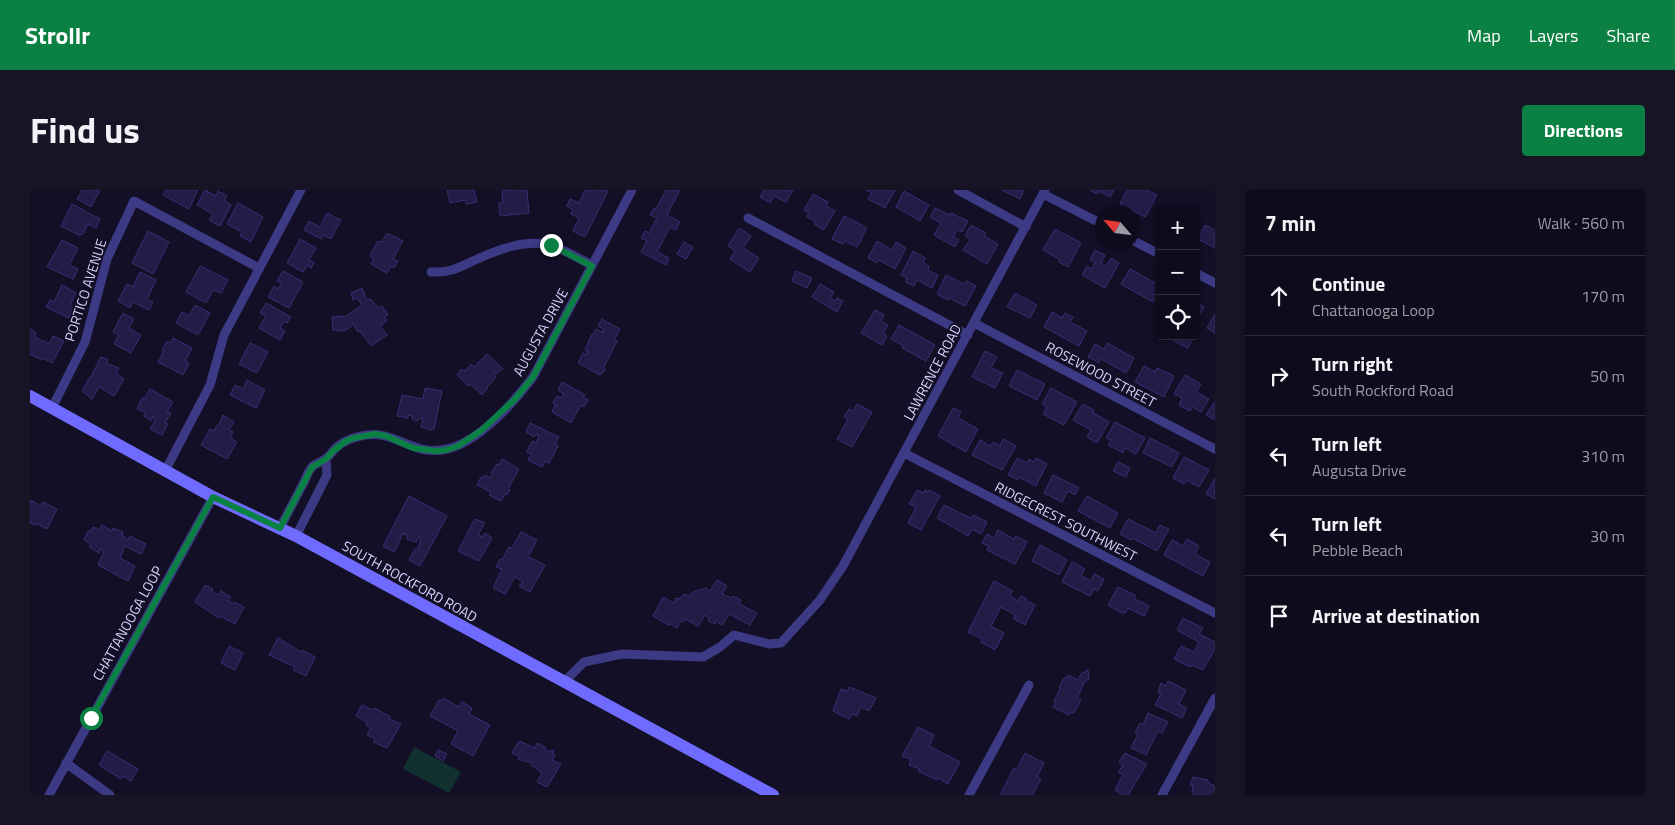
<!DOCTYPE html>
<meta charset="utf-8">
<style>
body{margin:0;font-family:"Titillium Web",sans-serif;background:#171425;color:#f1f3f6}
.controls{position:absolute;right:15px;top:15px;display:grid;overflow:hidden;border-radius:5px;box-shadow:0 1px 4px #0004}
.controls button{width:45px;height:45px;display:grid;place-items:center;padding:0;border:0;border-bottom:1px solid #2e2b3b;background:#0e0b1c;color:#f1f3f6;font:25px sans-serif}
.compass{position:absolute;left:1065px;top:15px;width:45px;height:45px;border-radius:50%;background:#0e0b1c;box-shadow:0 1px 4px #0004;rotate:298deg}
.stop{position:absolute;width:15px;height:15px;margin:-11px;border:4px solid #0b8043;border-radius:50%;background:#fff}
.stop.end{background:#0b8043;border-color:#fff;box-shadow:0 1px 5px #0008}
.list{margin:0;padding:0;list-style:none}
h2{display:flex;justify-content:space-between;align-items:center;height:65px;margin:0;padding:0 20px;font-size:21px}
h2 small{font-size:16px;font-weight:400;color:#9b9ba3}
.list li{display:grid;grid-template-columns:32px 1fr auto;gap:15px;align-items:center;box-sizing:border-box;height:80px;padding:0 20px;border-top:1px solid #2e2b3b}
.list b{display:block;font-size:19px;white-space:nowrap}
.list p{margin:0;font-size:16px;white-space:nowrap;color:#9b9ba3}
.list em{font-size:16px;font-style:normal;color:#9b9ba3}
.icon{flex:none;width:28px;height:28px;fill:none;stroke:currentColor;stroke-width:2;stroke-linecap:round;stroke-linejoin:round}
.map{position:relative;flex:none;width:1185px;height:605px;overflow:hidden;border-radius:5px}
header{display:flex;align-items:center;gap:30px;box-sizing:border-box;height:70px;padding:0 25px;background:#0b8043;color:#fff}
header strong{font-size:24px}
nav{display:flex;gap:28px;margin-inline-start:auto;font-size:18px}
.intro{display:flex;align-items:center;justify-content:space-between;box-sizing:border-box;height:120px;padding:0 30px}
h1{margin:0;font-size:35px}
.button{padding:12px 22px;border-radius:5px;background:#0b8043;color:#fff;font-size:18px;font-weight:700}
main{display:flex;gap:30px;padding:0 30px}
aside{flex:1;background:#0e0b1c;border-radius:5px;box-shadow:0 1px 4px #0004}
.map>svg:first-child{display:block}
.green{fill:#12302f}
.building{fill:#241b47;stroke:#3b2d73}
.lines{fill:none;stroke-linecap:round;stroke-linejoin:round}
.street{stroke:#3d3a85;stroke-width:9}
.secondary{stroke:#6f6bff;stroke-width:12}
.route{stroke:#0b8043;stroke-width:6}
.labels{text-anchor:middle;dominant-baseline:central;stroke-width:4;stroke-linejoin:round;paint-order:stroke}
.street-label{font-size:14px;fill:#d9d4ff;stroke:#130f26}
</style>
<header>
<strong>Strollr</strong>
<nav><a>Map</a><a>Layers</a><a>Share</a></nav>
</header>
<div class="intro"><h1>Find us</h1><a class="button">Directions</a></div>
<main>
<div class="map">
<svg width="1185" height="605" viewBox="0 0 1185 605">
<rect width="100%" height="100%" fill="#130f26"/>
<path class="green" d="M384 557 431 582 419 603 373 579Z"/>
<path class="building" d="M52 0H70L61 17 47 9Z
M136 0H168L159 19 133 5Z
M175 0 186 6 188 1 197 6 194 10 201 15 190 36 179 30 183 24 167 15Z
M417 0H444L447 12 436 14 435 10 420 13Z
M483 0H497L499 23 470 26 469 13 473 12 472 1Z
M555 0H575L578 1 555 47 543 41 549 28 541 24 543 20 537 16 540 9 549 13Z
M636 0H650L637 25 650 32 646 40 640 37 627 62 639 68 636 75 611 62 617 51 611 48 615 41 619 43 627 28 620 25 624 18 626 19Z
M734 0H763L756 12 744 6 740 13 730 7Z
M836 0H865L855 18 838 9 842 3Z
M972 0H994L990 9Z
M1062 0H1084L1080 7 1068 1 1067 4 1061 1Z
M1097 0H1117L1127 5 1115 27 1090 14Z
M874 1 899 15 890 31 866 17Z
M783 4 798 12 796 16 805 21 794 40 784 34 786 32 777 27 779 23 774 20Z
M208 13 233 27 221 52 210 46 212 42 197 34Z
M42 14 70 29 66 38 58 34 53 44 49 45 31 36Z
M905 18 920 25 921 23 938 31 932 42 927 40 923 47 929 50 925 57 904 45 911 33 900 27Z
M297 23 311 30 301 49 293 45 291 49 274 40 279 31 290 37Z
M814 26 837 38 827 57 815 51 813 54 802 49Z
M941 35 956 43 954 46 968 54 957 74 933 60 940 49 935 46Z
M1175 35 1185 40V58L1168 49Z
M709 38 721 46 713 58 729 68 720 82 700 69 705 61 698 56Z
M1025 39 1051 53 1038 77 1029 72 1030 70 1013 60Z
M118 41 139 52 123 84 102 73Z
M357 43 373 51 363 69 368 71 364 78 361 76 357 83 341 74 344 68 340 66 348 51 352 52Z
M270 49 286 58 279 70 284 73 281 78 277 75 273 82 257 73Z
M32 50 48 58 39 75 48 79 43 89 17 77Z
M847 51 862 60 866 52 876 58 865 79 849 70 847 73 838 68Z
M654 52 663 57 656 69 647 64Z
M1065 60 1075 65 1071 73 1076 76 1081 68 1089 73 1075 98 1052 85 1057 76 1062 79 1065 72 1060 70Z
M883 61 895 68 893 72 899 76 898 80 908 85 902 98 887 90 884 96 876 92 877 88 871 85Z
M170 76 198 90 191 103 183 100 176 113 156 102Z
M1100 79 1129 95V101L1123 112 1091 94Z
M253 81 273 92 259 118 238 107 244 96 248 99 252 93 247 91Z
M766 81 782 88 777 98 762 91Z
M110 82 126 90 117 109 123 112 119 120 103 112 100 118 88 111 97 94 103 97Z
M916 85 934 94 936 91 946 96 935 116 919 108 918 110 907 104Z
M790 94 804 102 800 108 805 111 807 108 813 111 807 122 782 107Z
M32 95 46 103 40 116 44 118 39 128 16 117 20 110 24 112Z
M332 98 335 105 334 106 338 110 340 109 349 118 352 116 358 125 354 127 357 131 350 136 357 145 341 156 330 141 328 142 323 134 318 139 314 140V141L303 140 302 127 316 126 332 115 327 108 323 110 321 103Z
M985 103 1007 115 1000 128 977 117Z
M1166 112 1174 117 1167 129H1166Z
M236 113 261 127 257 133 254 131 250 138 255 141 250 150 229 138 236 126 230 123Z
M165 115 180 123 168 145 146 133 152 122 159 126Z
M845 120 854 125 851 131 858 135 853 144 857 146 852 155 831 143Z
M1022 122 1032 128 1035 123 1043 127 1040 132 1057 141 1049 156 1014 137Z
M93 123 104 129 99 138 111 145 101 163 84 154 89 145 83 142Z
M1185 124V143L1177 138Z
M572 129 590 139 584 150 587 151 574 177 575 180 570 185 548 173 553 163 556 165 558 162 555 160 562 144 563 145 566 139 574 143 573 139 568 136Z
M869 135 905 155 896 171 872 158 874 156 861 149Z
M0 139 6 143 5 147 12 151H15L19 154 23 146 34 151 22 173 13 168 12 170 2 165H0Z
M1147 146H1160L1163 148 1158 158 1144 151Z
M143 148 162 158 155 171 159 173 153 185 128 172 134 161 132 160 137 151 141 153Z
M220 153 238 162 227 183 209 174Z
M1077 153 1104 168 1096 183 1071 169 1069 173 1058 167 1065 154 1074 159Z
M955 161 967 167 961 178 973 183 965 198 942 187Z
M457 164 473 179 466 184 464 182V185L466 187 457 197V199L452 205 440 194 438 196 427 185 431 179 435 181 441 174 444 177Z
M71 167 78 170 76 173 89 178 86 184 94 189 84 206 69 197 62 209 52 201 60 187H61Z
M1114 176 1125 182 1127 178 1144 186 1134 207 1105 192Z
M987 180 1015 194 1007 210 979 196Z
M1155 185 1171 194 1166 202 1179 209 1171 222 1162 217 1160 221 1149 215 1152 208 1144 204Z
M217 190 235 200 226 218 200 205 205 195 213 199Z
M532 192 555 205 553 207 558 210 554 217 551 215 541 233 522 222 525 215 528 216 523 213 527 206 531 208 534 204 528 200Z
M395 198 412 201 404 239 401 240 391 237 393 228H390L387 231 382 229V226L378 225V228L367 226 372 205 393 209Z
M1021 198 1047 212 1034 235 1013 224 1017 217 1012 214Z
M120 199 143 212 137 222 141 223 135 233 138 234 132 245 120 239 126 229 123 227 121 231 114 226 116 223 107 219 112 208 114 209Z
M1184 213H1185V230L1176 225Z
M827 214 842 222 822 257 807 249 818 229 814 227 819 219 823 221Z
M1053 214 1064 220 1062 222 1079 232 1067 253 1057 247 1061 240 1043 230Z
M923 218 931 222 928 228 948 239 936 262 908 246Z
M193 225 204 232 199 240 203 242 200 248 207 252 197 269 171 255 180 239 183 241 189 234Z
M1085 232 1115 248 1106 264 1095 258 1093 263 1078 255 1081 250 1076 248Z
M500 233 529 247 525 254 528 256 525 262 519 273 515 271 512 277 498 270 502 264 497 262 500 255 503 251 506 253 509 246 506 244 504 247 496 242Z
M1120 248 1149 263 1142 277 1113 263Z
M973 249 986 256 972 280 942 265 950 250 960 256 963 252 970 256Z
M1154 267 1179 280 1169 297 1156 290 1154 294 1143 288Z
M987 268 997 273 999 269 1004 272 1006 268 1017 274 1006 296 989 287 988 290 978 285Z
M472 269 489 279 478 299 480 300 477 305 475 304 471 311 459 305 461 302 447 295 451 287 453 288 455 285 460 288 464 278 467 274 469 275Z
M1088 272 1100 278 1096 287 1083 281Z
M1023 285 1049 298 1045 305 1038 301 1032 312 1014 303Z
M1185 288V309L1176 304Z
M887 300 894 303 895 300 898 302 899 300 910 306 891 340 878 333 886 317 879 314Z
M379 306 417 326 390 376 379 370 385 359H388L391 349 389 347 386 352 377 349 378 344 375 345 374 342 364 362 353 356Z
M1057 306 1088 323 1080 338 1048 321Z
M0 310 11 316 13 312 27 319 17 339 5 333V335L0 333Z
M914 315 941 328 943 325 957 332 951 344 942 339 938 346 907 328Z
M445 329 455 333 448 345 453 347 455 343 462 348 449 371 428 361Z
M1098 329 1126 343 1130 335 1139 339 1127 361 1102 348 1101 350 1090 344Z
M72 335 82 341 83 338 93 342 92 345 98 350 100 346 116 354 111 364 95 356 90 368 105 376 98 391 68 375 74 361 70 359 69 363 59 357 61 354 54 350 58 341 60 342 63 337 69 340Z
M968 340 984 349 986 346 997 352 985 374 957 360 959 356 952 353 957 344 964 348Z
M491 342 507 350 498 367 515 375 500 402 489 396 493 392 485 387 475 404 463 398 472 379 466 377 470 369 472 370 479 357 482 358Z
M1157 349 1169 356 1165 364 1180 372 1173 386 1134 365 1142 350 1153 356Z
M1010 355 1037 370 1029 385 1002 371Z
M1042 372 1055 379 1051 386 1061 391 1064 384 1074 389 1068 401 1064 399 1060 406 1032 392Z
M687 390 697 396 692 404 701 408 703 406 711 410 709 414 727 423 720 435 699 424 692 435 686 431 685 434 678 431 679 428 675 425 668 436 654 428V431L650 432 647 438 640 434 638 435 623 426 633 407 644 413 646 408 650 409 654 404 660 406 663 402 676 398 680 401Z
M964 391 983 401 980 406 988 411 991 406 997 409 996 411 1005 415 995 435 984 429 985 425 971 417 961 436 974 443 965 460 951 452 952 449 938 442Z
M175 395 183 399 181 401 188 405 191 401 201 407 198 410 203 414 204 412 214 417 205 434 190 426 189 428 165 412Z
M1088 397 1105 405V409L1119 416 1114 426 1098 418 1095 423H1092L1078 415Z
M1153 428 1173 438 1169 444 1185 452V459L1173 480 1162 475 1160 477 1144 469 1151 456 1164 462 1169 452 1147 440Z
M248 448 271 462 272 460 285 467 276 486 263 480 265 477 239 465Z
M199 456 213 463 205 480 191 473Z
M1058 480 1059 489 1055 491 1047 508 1051 510 1044 523 1041 522 1039 525 1023 517 1026 512 1024 511 1030 499 1029 497 1034 488 1037 487 1038 485 1048 490 1051 484Z
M1138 491 1156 500 1149 514 1157 518 1152 528 1125 515 1131 504 1128 502 1131 493 1136 496Z
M819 497 846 508 839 521 831 517 827 526 822 524 819 529 803 521 811 499 818 501Z
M413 508 429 517 432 512 442 518 439 524 460 535 443 566 421 554 428 541 400 526 409 510 411 511Z
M332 515 343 520 344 518 361 527 359 529 371 534 357 558 343 552 345 549 337 545 341 537 336 535 337 532 326 526Z
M1118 523 1138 532 1132 543 1128 541 1116 565 1101 558 1108 544 1105 542 1110 533 1113 535Z
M888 537 904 545 899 556 930 572 918 594 908 588 907 590 888 581 890 579 879 575 881 569 872 566Z
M489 551 505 558 507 553 515 557 514 559 520 562 521 560 524 561 523 564 525 565 522 570 531 574 517 597 507 592 512 583 501 575 502 573 488 569 489 566 482 563Z
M408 560 417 564 413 571 405 566Z
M77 561 108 579 101 591 93 586 91 589 69 575Z
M995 563 1014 573 1007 587 1011 589 1002 605H970L984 578 987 579Z
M1095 563 1117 574 1098 605H1093L1085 600 1093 585 1088 582 1093 575 1089 572Z
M1163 587 1178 590V593L1185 596V605H1163L1164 602 1162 601 1163 596 1160 595Z"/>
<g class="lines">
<path class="street" d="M928 0 996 37
M1013 4 1072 34
M718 28 938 145
M1102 50 1129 64
M401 82C420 83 428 78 445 70 467 60 495 49 520 55 534 59 549 69 562 75
M1166 83 1185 93
M944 133 1185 259
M22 218 55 152 77 69 104 11 229 78
M874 263 1185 423
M135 281 180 195 194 145 271 0
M250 338C258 323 265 309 273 294 276 289 278 281 282 277 285 274 291 272 295 269 300 266 303 260 308 256 320 247 340 242 355 246 378 252 390 265 417 259 449 252 484 212 503 187L602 0
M266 346 297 285 296 269
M534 492 554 472 592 464 673 467 690 457 704 445 739 454 751 453 790 410 813 376 1015 0
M36 573 80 605
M19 605 183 307
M939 605 999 495
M1132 605 1185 508"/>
<path class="secondary" d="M0 206 183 307 266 346 743 605"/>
</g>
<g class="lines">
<path class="route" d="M61 528 183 307 250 338 282 277 296 269 303 261 316 251 324 248 345 244 356 246 383 258 405 261 416 260 428 256 452 240 485 209 503 187 562 76 521 55"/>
</g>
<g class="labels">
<g class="street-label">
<text transform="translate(55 100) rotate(-72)">PORTICO AVENUE</text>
<text transform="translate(510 142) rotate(-61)">AUGUSTA DRIVE</text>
<text transform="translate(902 182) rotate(-62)">LAWRENCE ROAD</text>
<text transform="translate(1071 184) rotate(28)">ROSEWOOD STREET</text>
<text transform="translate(1036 331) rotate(27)">RIDGECREST SOUTHWEST</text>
<text transform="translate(380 391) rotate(29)">SOUTH ROCKFORD ROAD</text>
<text transform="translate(97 433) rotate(-61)">CHATTANOOGA LOOP</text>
</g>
</g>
</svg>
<div class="controls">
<button>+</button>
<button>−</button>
<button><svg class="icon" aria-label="locate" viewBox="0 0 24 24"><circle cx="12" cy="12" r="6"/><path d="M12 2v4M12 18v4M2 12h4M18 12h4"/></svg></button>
</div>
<svg class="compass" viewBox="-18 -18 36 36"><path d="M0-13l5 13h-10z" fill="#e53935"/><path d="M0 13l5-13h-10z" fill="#9b9ba3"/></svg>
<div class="stop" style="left:61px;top:528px"></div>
<div class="stop end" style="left:521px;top:55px"></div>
</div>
<aside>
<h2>7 min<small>Walk · 560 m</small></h2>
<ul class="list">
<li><svg class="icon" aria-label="ahead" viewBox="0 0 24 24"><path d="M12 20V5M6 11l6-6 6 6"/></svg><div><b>Continue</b><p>Chattanooga Loop</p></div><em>170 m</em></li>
<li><svg class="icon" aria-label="right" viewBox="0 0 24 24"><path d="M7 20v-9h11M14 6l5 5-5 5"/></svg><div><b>Turn right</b><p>South Rockford Road</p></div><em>50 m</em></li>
<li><svg class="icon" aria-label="left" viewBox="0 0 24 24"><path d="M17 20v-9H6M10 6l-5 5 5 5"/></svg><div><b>Turn left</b><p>Augusta Drive</p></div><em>310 m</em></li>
<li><svg class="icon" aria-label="left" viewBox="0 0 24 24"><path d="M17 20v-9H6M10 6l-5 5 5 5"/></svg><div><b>Turn left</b><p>Pebble Beach</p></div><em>30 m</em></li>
<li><svg class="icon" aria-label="arrive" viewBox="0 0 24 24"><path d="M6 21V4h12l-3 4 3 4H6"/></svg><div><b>Arrive at destination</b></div></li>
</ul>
</aside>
</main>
